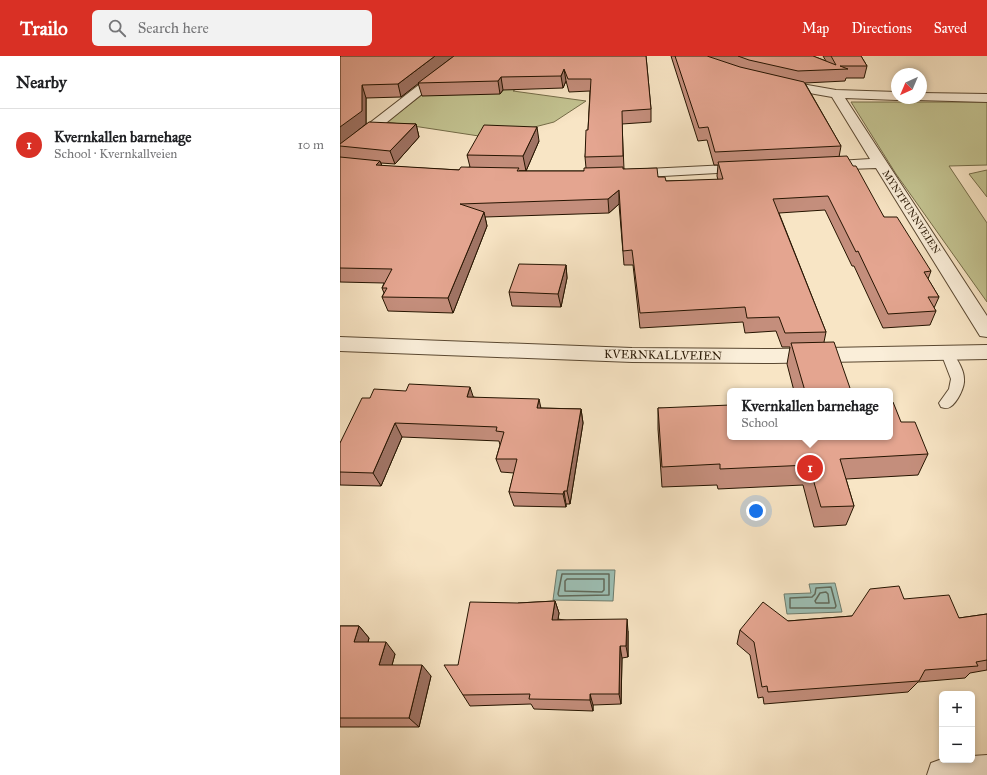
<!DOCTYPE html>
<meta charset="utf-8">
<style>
:root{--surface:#fff;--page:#f2f2f2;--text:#202124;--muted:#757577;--line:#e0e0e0;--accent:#d93025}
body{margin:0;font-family:"IM FELL Great Primer",serif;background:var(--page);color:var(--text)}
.controls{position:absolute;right:12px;bottom:12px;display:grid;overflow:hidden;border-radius:6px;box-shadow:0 2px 6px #0003}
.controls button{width:36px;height:36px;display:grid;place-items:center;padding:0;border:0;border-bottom:1px solid var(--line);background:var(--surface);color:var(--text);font:20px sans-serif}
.compass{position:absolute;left:551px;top:12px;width:36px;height:36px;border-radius:50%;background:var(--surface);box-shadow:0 2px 6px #0003;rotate:224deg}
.you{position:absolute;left:416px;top:455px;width:14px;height:14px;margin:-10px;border:3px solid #fff;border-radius:50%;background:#1a73e8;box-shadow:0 0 0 6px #1a73e833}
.badge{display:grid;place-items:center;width:26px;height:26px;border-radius:50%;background:var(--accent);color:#fff;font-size:13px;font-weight:700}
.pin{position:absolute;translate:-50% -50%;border:2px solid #fff;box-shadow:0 1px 4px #0006}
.popup{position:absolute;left:387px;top:332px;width:166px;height:52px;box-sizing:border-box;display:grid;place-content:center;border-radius:6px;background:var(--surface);filter:drop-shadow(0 1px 3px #0005);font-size:13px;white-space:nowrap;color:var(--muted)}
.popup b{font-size:15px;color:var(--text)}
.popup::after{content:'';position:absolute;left:50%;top:100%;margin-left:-8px;border:8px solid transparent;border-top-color:var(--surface)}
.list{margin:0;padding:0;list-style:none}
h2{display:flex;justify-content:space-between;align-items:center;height:52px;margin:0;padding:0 16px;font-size:17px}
h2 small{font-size:13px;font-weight:400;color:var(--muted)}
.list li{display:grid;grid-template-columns:26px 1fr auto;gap:12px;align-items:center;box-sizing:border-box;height:72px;padding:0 16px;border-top:1px solid var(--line)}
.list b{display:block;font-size:15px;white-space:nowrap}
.list p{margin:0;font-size:13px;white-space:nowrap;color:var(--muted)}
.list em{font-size:13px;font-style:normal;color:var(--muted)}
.icon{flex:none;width:22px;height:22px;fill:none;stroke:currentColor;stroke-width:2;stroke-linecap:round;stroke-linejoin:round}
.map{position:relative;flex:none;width:647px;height:719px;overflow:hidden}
header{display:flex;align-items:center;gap:24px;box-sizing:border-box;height:56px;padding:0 20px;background:var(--accent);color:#fff}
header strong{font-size:19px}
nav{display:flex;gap:22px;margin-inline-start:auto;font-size:14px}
.search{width:280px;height:36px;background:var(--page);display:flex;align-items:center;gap:10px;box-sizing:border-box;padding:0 14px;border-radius:6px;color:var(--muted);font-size:15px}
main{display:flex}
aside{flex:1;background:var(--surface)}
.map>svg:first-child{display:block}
</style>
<header>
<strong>Trailo</strong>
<div class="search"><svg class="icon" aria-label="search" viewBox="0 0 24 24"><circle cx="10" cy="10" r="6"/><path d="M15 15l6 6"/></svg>Search here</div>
<nav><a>Map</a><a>Directions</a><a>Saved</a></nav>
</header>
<main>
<aside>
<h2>Nearby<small></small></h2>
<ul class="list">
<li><span class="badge">1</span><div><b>Kvernkallen barnehage</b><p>School · Kvernkallveien</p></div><em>10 m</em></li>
</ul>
</aside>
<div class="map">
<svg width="647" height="719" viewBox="0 0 647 719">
<rect width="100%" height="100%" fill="#f8e5c5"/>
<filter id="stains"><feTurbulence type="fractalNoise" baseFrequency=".005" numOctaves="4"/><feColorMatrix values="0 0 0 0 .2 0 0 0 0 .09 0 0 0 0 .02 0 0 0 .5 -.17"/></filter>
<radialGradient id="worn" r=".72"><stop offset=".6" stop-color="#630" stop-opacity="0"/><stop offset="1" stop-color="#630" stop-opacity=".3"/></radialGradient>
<path fill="#c3c391" stroke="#746c48" d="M233,0L173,35L246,45L214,66L152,82L47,66L122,8Z
M511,46H647V109L609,110L647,167V246L556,118Z
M647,114V141L629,118Z"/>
<path fill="#9dbfb4" stroke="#6d7b6c" d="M217,514H275L273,545L213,544Z
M495,527L502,556L447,558L444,538L471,537L469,528Z"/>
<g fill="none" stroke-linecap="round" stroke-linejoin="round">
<path stroke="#616a5a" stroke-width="1.5" d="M222,518H269V539L219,540L218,538Z
M227,523H264V534L262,536L225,535V525Z
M491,531L496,550L495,552H450V542L472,541L475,538L476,532Z
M486,536L488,538L489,547H476L475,545L480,537Z"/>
<defs>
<path id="service" d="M607,293L612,294L613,297C618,305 624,314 624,323C625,331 617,347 610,351C607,353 604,352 601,351L599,347L609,333L611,323L601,297L602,294Z"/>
<path id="minor" d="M119,0H135L133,2L119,8L5,100L0,101V90L111,4Z
M439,24L496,34L557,36V42H562L557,44L505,42L647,260V281L640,280L536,112L482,114L477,113L475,110L477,107L482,106L530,103L492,41L435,31L433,28L435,25Z
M581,37L647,38V46L577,44L575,42H581Z
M408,108L413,109L415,112L413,115L287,122L282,121L280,118L282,115L287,114Z
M0,281L292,292L434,293L647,289V303L434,307L292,306L0,295Z"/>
<path id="tertiary" d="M647,699V719H587L591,707L602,703L632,704V700Z"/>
</defs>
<use href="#service" stroke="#5a4831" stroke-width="2"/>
<use href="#minor" stroke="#5a4831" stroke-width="2"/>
<use href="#tertiary" stroke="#5a4831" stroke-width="2"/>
<use href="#service" fill="#faeed9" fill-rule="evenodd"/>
<use href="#minor" fill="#faeed9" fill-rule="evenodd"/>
<use href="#tertiary" fill="#faeed9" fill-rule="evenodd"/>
</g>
<path fill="#c48e7c" stroke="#251400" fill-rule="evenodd" d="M306,0L311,53V66L282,68L284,113L318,121L326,125L378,124L377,120L378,109H374L367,84L358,85L331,0H473L486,5L483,0H521L527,10L524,22H506L505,25L465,27L501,90L499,101L544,161L591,215L588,223L599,241L594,252L596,255L590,269L543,272L514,210H512L485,154L439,157L486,276L484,286L511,335H454L447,308L450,291H442L436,275L405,277L403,266L300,272L293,209H284L279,148L269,157L145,161L147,170L113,257L48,255L42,241L44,237L42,232L44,227L0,226V1ZM226,25L229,36L250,35L248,74L245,101L246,112L244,115H179H186L199,85L127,99L130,111L119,114L42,110L41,107L55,108L79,81L76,68H26V42L61,41L78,27L82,40L160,38L163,34L223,32Z
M226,209L227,222L221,251L172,250L169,236Z
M133,341L201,352L241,353L243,367L230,448H226V451L174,450L169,436L174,417L161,416L156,403L160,389L159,385L62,381L41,430L0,429V387L30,342Z
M318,352L561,366L588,398L578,419L506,423L514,450L506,469L474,471L463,429L378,433L377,429L322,431L318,373Z
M564,543L619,562L647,558V614L630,617L625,622L578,626L568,636L424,648L423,641L418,642L410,599L397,588L400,574L448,565L512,560Z
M215,545L219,557L218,563L288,575V601L282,602L281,648L253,649V655L194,653L191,648L130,650L123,639L118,609L178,547Z
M0,570H19L29,582L28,586L55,598L52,609L91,620L79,671H0Z"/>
<path fill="#a07465" stroke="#251400" d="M95,0H116L110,3L61,41L58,28Z
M224,13L226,25L223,32L221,20Z
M161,21L163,34L160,38L158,25Z
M22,29L26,42V68L0,89V71Z
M76,68L79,81L55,108L50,95Z
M197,71L199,85L186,115L183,100Z
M40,105L45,118L36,109Z
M279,134V148L269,157L268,143Z
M144,156L147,170L113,257L108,242Z
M226,209L227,222L221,251L218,238Z
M130,331L135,346L127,341Z
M199,343L202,357L197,352Z
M241,353L243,367L230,448L227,435Z
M55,367L62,381L41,430L33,417Z
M224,435L226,448V451L223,438Z
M215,545L219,557L216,576L212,564Z
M287,563L288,575V601L286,590Z
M19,570L29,582L25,598L14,586Z
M46,586L55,598L49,620L39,609Z
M280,590L282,602L281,648L279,638Z
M82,609L91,620L79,671L69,662Z
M250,638L253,649V655L250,644Z"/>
<path fill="#e4a590" stroke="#251400" d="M1,0H95L58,28L22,29V55L0,71V1Z
M114,0H306L311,53L282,55L283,100L245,101L246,74H248L251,23H228L224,13L221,20L161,21L158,25L78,27Z
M335,0H367L400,11L464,26L501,90L375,96L368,71L359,72Z
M398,0H473L496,9L491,0H521L527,10H500L508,13L458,15L409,4Z
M29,66L76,68L50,95L0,90V88Z
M144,69L197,71L183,100L127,99Z
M507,100L513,110H516L544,161H557L591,215L584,216L599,241H588L596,255L548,258L518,195L516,196L488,140L433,143L486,276L445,277L439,261L407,262L405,251L300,257L292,194L283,195L279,134L268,143L120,148L144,156L108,242L42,241L47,232H42L52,213L0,212V101L40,105L36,109L119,114L121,111L179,112L177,115H244V112L283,111V113L317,112L318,121H325L326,125L383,123L378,106Z
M179,208L226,209L218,238L169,236Z
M494,286L511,335H465L451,287Z
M69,328L130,331L127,341L199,343L197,352L241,353L227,435H224L223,438L169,436L177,403H156L164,376L156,375L157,371L55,367L33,417L0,416V387L22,342H30L34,333L66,335Z
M550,346H553L561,366H575L588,398L500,403L514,450L481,451L469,409L380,413V408L322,411L318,352L390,349V381H550Z
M559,530L564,543L609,539L619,562L647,558V604L636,606L638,610L585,614L579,625L428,636L427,630L422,631L414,586L400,574L423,546L448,565L512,560L530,533Z
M215,545L212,564L287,563L286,590H280L279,638H250V644L189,643L190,638L123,639L104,609H118L130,546L178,547Z
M0,570H19L14,586H46L39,609H82L69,662H0Z"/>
<g text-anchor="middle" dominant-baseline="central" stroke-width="3" stroke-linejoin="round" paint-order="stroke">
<g font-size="10" fill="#251400" stroke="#faeed9">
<text transform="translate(571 156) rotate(57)">MYNTFUNNVEIEN</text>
</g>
<g font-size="12" fill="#251400" stroke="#faeed9">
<text transform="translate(323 299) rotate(1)">KVERNKALLVEIEN</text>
</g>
</g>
<rect width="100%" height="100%" filter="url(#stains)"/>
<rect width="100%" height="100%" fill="url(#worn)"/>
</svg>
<div class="controls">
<button>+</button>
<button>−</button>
</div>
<svg class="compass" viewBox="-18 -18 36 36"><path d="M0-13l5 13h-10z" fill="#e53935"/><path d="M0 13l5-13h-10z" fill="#757577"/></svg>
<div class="you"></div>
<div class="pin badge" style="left:470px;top:412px">1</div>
<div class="popup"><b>Kvernkallen barnehage</b>School</div>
</div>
</main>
